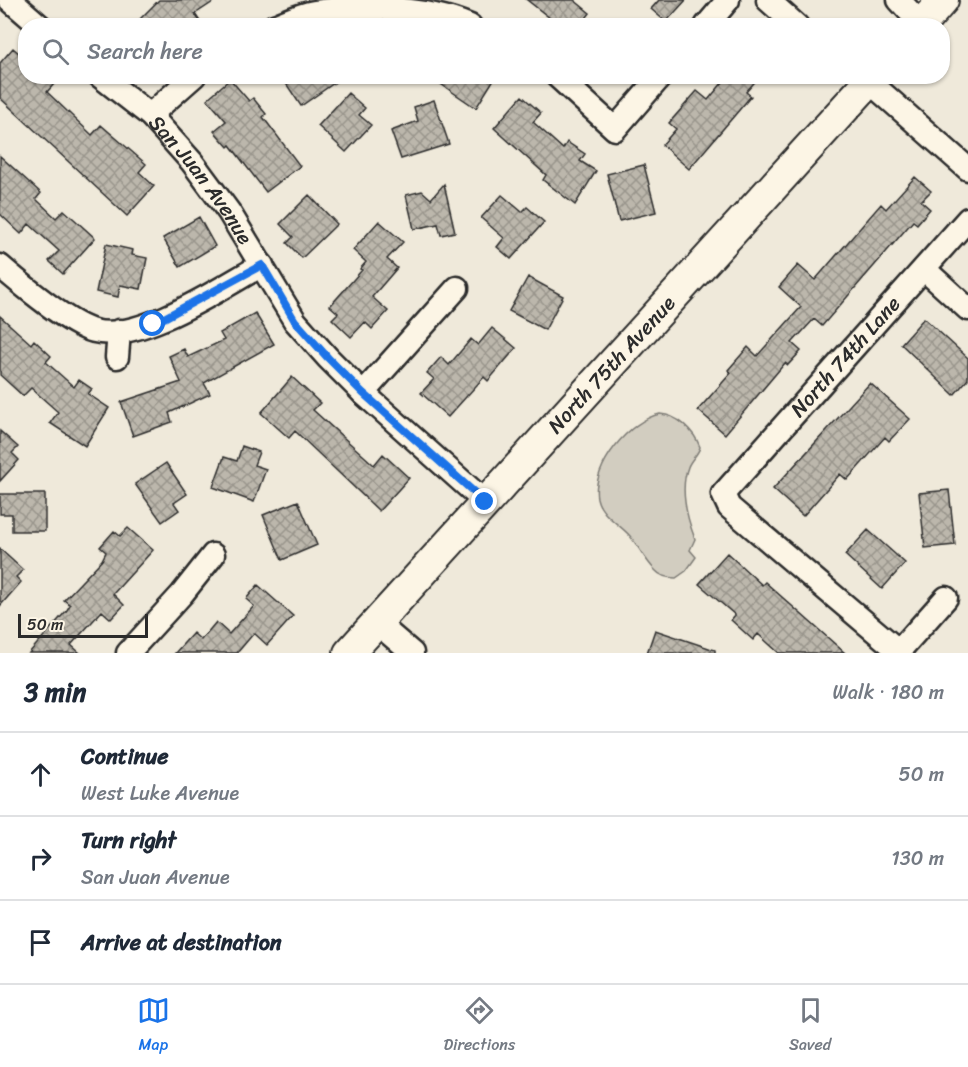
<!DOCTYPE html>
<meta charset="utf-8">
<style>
:root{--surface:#fff;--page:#f2f2f3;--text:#1f2937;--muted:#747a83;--line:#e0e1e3;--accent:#1a73e8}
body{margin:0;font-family:Sriracha,sans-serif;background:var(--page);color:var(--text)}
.scale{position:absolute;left:18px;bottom:15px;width:130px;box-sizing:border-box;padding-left:6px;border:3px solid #2b2b2b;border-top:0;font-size:16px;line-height:21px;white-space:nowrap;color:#2b2b2b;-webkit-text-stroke:4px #fcf5e5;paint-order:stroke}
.stop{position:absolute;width:18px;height:18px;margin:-14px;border:4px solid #1a73e8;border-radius:50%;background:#fff}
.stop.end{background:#1a73e8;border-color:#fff;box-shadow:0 2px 6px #0008}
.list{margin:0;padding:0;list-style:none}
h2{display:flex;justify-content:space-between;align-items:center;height:78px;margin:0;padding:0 24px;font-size:26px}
h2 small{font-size:20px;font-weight:400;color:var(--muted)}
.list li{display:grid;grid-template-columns:39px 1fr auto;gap:18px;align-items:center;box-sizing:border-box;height:84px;padding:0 24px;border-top:2px solid var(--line)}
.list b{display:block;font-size:22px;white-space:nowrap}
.list p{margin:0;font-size:20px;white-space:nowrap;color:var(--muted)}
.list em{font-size:20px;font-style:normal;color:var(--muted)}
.icon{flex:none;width:33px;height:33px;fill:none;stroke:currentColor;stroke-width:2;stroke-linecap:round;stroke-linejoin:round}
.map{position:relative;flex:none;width:968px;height:653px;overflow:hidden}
.search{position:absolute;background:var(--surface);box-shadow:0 2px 4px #0004;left:18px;right:18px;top:18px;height:66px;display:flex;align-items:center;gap:15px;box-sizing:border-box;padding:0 21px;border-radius:24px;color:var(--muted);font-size:22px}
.sheet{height:330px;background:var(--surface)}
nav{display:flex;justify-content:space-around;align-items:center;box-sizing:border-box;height:84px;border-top:2px solid var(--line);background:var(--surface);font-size:16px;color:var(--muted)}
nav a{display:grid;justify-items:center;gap:3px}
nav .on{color:var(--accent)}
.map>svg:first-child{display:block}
</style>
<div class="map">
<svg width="968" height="653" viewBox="0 0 968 653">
<defs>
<pattern id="building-cross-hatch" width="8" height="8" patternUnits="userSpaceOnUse" patternTransform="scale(1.5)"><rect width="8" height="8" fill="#bcb7ac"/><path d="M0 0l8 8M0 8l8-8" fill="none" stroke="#99958c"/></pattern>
</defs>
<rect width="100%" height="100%" fill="#efe9da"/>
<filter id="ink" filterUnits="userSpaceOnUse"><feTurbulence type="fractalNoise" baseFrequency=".0167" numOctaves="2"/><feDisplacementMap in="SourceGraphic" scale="12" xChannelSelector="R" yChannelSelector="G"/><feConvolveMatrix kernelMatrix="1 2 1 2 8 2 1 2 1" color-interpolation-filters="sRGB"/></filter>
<g filter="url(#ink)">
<path fill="#d2cdc0" stroke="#7e7c76" stroke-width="1.5" d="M660,414C678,415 694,431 700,447C698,455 691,459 688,467C679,490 687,518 695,539L690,550L696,557L686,571L676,578C668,578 660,576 655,570C645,560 639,547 630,536C619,523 601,516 597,498C591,466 630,420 660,414Z"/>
<path fill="url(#building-cross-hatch)" stroke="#2b2b2b" stroke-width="1.5" d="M159,0H216L195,14L203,26H133Z
M527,0H574L590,13L580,26H546L551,19Z
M659,0H686L666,22L651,9Z
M13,48L26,59V76H45L54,84L47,92L92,135L101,125L146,164L139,172L154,186L127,216L0,98V63Z
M281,76H344L301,106Z
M429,76H496L476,108Z
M728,76H760L746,92L751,96L689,169L662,145L676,129L669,123L697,91L708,100Z
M230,79L249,101L253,98L266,114L263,117L300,166L266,192L230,145L228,147L214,131L226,121L207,99Z
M348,93L365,108L359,115L371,125L346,152L318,126Z
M522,96L541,113L533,122L563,149L567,142L585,154L580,161L596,171L575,205L543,180L546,175L494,128Z
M434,100L449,144L401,159L391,131L418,121L414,107Z
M0,156L41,193L36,199L56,218L64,210L95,238L63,274L49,261L59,251L29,224L21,234L0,214Z
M644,165L656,212L619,221L607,174Z
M915,177L931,191L921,201L930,209L917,224L913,221L822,326L814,319L792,343L801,351L788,365L785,363L725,434L698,410L731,373L728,370L748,347L757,356L801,307L779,287L798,265L815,280L881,204L886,209Z
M444,184L455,232L441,235L438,224L414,229L406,195L422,191L431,199Z
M309,195L337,224L302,258L287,243L293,237L280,224Z
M502,195L522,212L527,207L544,222L511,259L497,247L504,238L481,218Z
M199,217L215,246L180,267L163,238Z
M379,221L403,242L387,259L397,268L372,297L388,311L372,329L365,322L351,337L332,319L338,313L330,306L362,270L360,269L366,262L353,250Z
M106,244L133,250L132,255L147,258L141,289L120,285L118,297L96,292Z
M528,277L563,296L545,330L509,311Z
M255,313L274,344L204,383L210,394L169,413L172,422L133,436L121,402L181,382L169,356L184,349L188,357L224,340L220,333Z
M0,316L31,344L34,340L51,356L46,362L74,387L79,380L92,389L88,394L109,408L85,446L50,423L58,412L31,388L23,396L0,375Z
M924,318L968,358V379L954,395L901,344Z
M492,328L516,348L488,381L484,377L448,417L421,393L434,379L427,373L441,357L449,365L471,339L478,345Z
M292,377L320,403L313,410L374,465L383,454L409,478L379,511L295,431L289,438L261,413Z
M870,383L910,419L889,441L885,437L847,480L840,474L803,516L773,489Z
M0,431L18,447L12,453L19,460L0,481Z
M242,446L259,452L254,465L266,469L254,502L213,487L224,457L237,461Z
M166,463L187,494L174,503L179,510L162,522L135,484Z
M949,490L955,545L925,548L919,493Z
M0,494H45V531H12V514H0Z
M298,501L317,545L282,560L263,515Z
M128,528L153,550L113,594L124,605L111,619L102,611L71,645L80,653H29L67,610L70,605L64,600L102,560L106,552L100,547L114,531L120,536Z
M868,530L905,563L882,589L845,555Z
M0,549L23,570L16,577L21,582L0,606Z
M727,553L762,585L765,582L845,653H779L758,634L753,640L731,620L735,615L699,584Z
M258,585L293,616L267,645L254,633L237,653H175L193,633L201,640L216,622L229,634L254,606L246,599Z
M655,630L715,650V653H647Z"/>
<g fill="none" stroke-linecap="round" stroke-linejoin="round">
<defs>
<g id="minor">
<path d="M10,0L40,26"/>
<path d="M768,0L797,26"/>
<path d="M899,0L921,24"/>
<path d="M274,26C287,21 301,14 314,12C361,5 426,7 470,26"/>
<path d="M706,26L728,0"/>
<path id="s1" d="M100,76L150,115L192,162L229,212L295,321L328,358L363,393L485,502"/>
<path d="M557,76L615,129L661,76"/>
<path d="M863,76L968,169"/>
<path d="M150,115L194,76"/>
<path d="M0,266C21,284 68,324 94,331C140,343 222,287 262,265"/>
<path d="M924,269L968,309"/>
<path d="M117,357L119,331"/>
<path d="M363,393L457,288"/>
<path d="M377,623L412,653"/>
<path d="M899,651L946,598"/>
<path d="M128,653L182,594L213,555"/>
<path id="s2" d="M901,653L729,507L723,494L968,219"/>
</g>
<g id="major">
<path d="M920,26L943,0"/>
<path id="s3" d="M349,653L874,76"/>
</g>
</defs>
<use href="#minor" stroke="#2b2b2b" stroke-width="27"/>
<use href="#major" stroke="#2b2b2b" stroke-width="34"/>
<use href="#minor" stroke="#fcf5e5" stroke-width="22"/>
<use href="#major" stroke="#fcf5e5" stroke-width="30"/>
</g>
</g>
<g fill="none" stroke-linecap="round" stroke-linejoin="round" filter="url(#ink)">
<path stroke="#1a73e8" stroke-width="8" d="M153,324L262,265L295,321L328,358L363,393L485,502"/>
</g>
<g text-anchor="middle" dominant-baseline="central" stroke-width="6" stroke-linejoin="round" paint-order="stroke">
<g font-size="21" fill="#2b2b2b" stroke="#fcf5e5">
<text stroke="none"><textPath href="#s1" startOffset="146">San Juan Avenue</textPath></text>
<text stroke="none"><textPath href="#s2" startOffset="424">North 74th Lane</textPath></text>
<text stroke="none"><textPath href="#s3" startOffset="390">North 75th Avenue</textPath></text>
</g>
</g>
</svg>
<div class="scale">50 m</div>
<div class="stop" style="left:153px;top:324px"></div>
<div class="stop end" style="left:485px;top:502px"></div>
<div class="search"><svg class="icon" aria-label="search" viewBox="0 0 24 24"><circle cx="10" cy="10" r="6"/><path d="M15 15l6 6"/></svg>Search here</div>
</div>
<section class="sheet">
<h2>3 min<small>Walk · 180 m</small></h2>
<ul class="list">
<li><svg class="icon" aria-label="ahead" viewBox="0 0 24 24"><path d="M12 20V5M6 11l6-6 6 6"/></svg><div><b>Continue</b><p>West Luke Avenue</p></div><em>50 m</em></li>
<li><svg class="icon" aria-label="right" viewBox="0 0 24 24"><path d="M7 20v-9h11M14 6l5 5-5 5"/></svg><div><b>Turn right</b><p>San Juan Avenue</p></div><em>130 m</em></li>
<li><svg class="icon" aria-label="arrive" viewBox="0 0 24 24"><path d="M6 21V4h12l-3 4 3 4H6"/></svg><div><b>Arrive at destination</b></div></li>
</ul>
</section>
<nav>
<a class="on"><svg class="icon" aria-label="map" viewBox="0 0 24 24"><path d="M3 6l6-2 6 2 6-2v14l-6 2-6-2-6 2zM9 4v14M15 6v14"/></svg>Map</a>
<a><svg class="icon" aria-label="directions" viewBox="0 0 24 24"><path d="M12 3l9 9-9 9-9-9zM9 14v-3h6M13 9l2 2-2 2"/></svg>Directions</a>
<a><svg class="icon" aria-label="saved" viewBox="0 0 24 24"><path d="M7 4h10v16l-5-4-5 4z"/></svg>Saved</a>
</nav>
